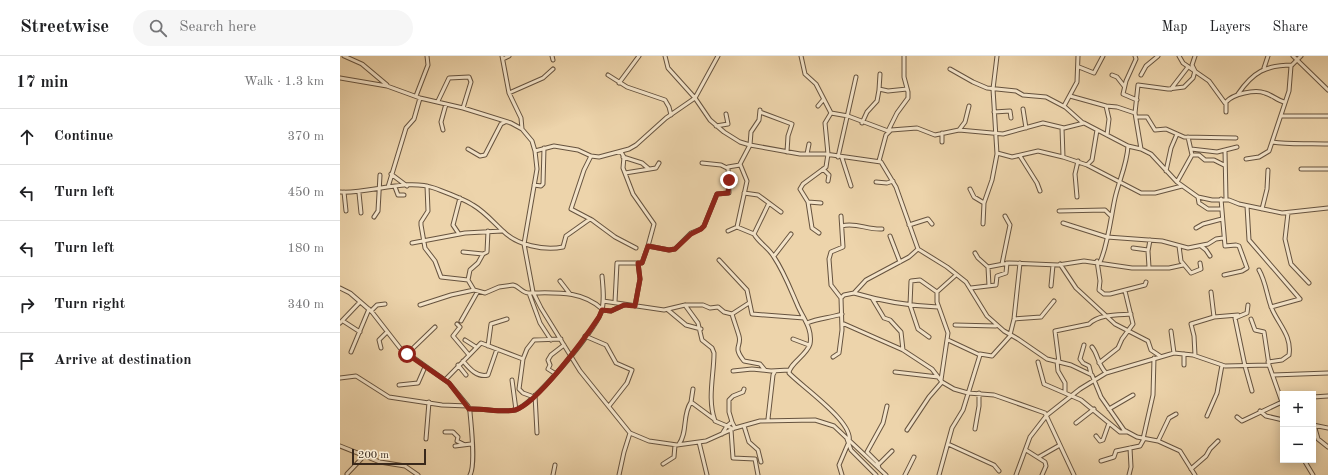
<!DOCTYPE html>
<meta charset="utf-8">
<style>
:root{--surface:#fff;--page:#f6f6f6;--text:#202124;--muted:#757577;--line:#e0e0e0}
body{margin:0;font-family:"Old Standard TT",serif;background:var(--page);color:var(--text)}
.controls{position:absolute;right:12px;bottom:12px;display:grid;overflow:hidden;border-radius:0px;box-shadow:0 2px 10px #0003}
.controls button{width:36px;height:36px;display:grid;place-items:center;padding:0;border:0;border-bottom:1px solid var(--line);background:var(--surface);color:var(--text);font:20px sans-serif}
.scale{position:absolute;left:12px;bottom:10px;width:74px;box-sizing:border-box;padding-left:4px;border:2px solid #39281b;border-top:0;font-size:11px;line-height:14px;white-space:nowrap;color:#39281b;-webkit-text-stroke:3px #f3e3c8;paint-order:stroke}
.stop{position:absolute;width:12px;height:12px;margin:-9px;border:3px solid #8f2418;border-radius:50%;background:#fff}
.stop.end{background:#8f2418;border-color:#fff;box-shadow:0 1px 4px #0008}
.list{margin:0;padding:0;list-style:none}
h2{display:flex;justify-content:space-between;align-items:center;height:52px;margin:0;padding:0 16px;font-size:17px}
h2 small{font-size:13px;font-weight:400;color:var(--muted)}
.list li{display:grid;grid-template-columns:26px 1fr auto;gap:12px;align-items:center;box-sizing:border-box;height:56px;padding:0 16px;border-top:1px solid var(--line)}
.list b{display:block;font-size:15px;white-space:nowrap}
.list em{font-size:13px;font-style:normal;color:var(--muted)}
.icon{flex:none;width:22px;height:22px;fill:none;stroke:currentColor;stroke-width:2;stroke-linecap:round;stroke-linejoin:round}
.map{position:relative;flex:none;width:988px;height:419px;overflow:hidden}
header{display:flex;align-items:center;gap:24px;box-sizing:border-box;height:56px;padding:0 20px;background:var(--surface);border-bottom:1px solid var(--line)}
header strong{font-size:19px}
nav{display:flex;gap:22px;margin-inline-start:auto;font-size:14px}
.search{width:280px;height:36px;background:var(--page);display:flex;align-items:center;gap:10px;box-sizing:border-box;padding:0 14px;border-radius:22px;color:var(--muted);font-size:15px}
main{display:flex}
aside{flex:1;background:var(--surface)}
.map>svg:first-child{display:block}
</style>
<header>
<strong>Streetwise</strong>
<div class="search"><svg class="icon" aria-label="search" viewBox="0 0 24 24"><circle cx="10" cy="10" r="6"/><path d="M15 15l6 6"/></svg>Search here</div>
<nav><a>Map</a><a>Layers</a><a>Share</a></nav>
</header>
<main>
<aside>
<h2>17 min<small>Walk · 1.3 km</small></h2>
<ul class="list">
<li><svg class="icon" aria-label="ahead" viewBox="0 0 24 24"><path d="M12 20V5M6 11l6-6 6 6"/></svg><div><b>Continue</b></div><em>370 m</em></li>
<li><svg class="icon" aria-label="left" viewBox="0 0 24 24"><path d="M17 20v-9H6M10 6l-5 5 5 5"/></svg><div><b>Turn left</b></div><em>450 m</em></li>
<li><svg class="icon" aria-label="left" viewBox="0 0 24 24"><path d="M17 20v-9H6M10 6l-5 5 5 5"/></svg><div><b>Turn left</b></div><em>180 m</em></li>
<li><svg class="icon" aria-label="right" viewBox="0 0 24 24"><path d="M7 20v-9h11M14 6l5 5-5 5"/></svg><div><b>Turn right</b></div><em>340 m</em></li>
<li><svg class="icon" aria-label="arrive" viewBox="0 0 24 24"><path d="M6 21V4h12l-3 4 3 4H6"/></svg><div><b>Arrive at destination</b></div></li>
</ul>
</aside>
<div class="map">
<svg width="988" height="419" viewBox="0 0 988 419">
<rect width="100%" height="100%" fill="#edd4ab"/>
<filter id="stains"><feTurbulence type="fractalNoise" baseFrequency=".005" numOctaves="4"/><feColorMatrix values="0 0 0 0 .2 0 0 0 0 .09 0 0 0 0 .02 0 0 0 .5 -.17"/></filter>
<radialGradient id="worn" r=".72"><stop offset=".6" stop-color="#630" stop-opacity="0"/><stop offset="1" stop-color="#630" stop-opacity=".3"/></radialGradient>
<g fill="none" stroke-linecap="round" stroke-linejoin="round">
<defs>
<path id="minor" d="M4,0L22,8L47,29
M162,0L169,37L181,62L182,73
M212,0L213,4
M325,0L328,12L355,42L370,64L384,76L400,86L410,89L460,98H485L541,106L556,131L578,193L607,211L626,226L647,260L664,275L678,283L707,303L731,309L752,319L761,341L784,374L797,381L818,385L840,395L855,419
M461,0L465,18L476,28L491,57L485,67L488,98L486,111L463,128L460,133L468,146L472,172L479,177
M738,0L737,26L724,50L743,67
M795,0L796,3L786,25L783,38L797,44
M839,0L843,7L869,25L885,47
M953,0L988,34
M163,3L169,0
M739,11L754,17L763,0
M924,12L928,0
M610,13L633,26L647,32L676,35L683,39L706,41L725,51
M268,19L287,31L325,44L329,51L331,59
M772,19L777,21L784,30
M801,19L806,10L818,0
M0,22L47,30L80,42L123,52L171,67L182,73L192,85L195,95L197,113L184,188L193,236L201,252L240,315L290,377L309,385L337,389L366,385L395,372L420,365L475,364L494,370L546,419
M279,27L299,0
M539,33L548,35L567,33
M831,33L848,11
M169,37L203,22L213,13
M898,38C913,16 926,9 952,9
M76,40L88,9L87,0
M730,40L766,50L769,63L767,79
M98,45L109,22L129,21L131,26L123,52
M478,50L483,44
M766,50L777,51L795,57
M683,53L686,72
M420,56L452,68L448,80L447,96
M654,56L670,55L671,62
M886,56V46C893,38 915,33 925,37C932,39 937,44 944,46
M491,57L508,60L548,75L557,57L568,42V36L564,21V0
M941,60H988
M796,61H807L815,74L826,73L844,81L896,82
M522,67L527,56L537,45L539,34L540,18
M376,70L388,68L386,58
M722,72L723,101
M103,74L101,66L106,48
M619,74L625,66L629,50
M602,77V86
M932,86C951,89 969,87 988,88
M128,93L140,100L145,99L161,68L165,66
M801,93L795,57L798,29L828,33L844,31L853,22L855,15L852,9L855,0
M851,93L877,96L897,91
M195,95L214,90L238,94L251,100L259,101L289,93L296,89L326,62L355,42L378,0
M885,95L886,143
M281,96L284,101L283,112L293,138L314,168L308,190
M657,97L672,101L698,95L723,101L747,109L801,137H815L842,130
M467,98L469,88
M852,99H859L865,104H874L884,109
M251,100L244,114L231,153L252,164L275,181L296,192
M680,100L697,127L700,135
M283,101L302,107L309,113
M498,101L516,21
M502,102L511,130
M906,103L919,101L929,95L949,35L951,10L961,0
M539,105L546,79L551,74L577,72L595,79L619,74L663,78L703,67L724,72L744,67L788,90L801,93L811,98L837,126L858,141L872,144H889L899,148L942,157L988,152
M362,107L381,109L387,112
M747,109L752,104L757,74
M483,113L489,119L488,125
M961,113H988
M826,115L831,92L837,78
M285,117L316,112L319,107
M51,118L67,130
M536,126L547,127L553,125
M837,126L852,99L848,81
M194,129L201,130L203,128L204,92
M87,130L88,155L81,166V169L85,192L95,205L101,221L128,224L134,234L145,237L159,231L173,229C179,230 182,237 189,237C216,237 241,234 262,253
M48,131L66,72L74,63L80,42
M55,131L58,139H64
M630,133L634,141L644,147
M0,136C29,138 66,122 94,132C107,137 122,142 133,149C145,156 153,166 163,175C177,189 204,195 223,191L226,180L250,163
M4,136L6,155
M19,137L21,157
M404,137L418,139L441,156
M737,141L735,118L738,105
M858,141L859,147L868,153H881
M881,143L885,190L896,189L899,190L907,212L902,215L884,219
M468,146L481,147
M429,147L414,178C419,187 429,192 434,201C444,216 450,232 457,248C462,261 473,272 470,288C467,299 449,308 449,317C461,330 514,366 509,385
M907,150L909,184L960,243L931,251
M922,153L927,133L928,114
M719,155L765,154L771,160
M948,157L945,183L951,208L969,227
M34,161L38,155L40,119
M723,167L767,181L822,185L848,192L868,188L876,183L883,182
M643,168L644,147L652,124L657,98L653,33L657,0
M569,169L588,163L592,168
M502,170C515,166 528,174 542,173
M856,172L863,168L882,163
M388,175L397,171
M119,178L113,169L120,142
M414,178L397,171L407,125L400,108L410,89L411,76L419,64L420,54
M550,180L560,206
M72,187L125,177L162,175
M839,190L841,205L851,217L861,213L860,207
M861,190L866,194L870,200
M793,192L808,194
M123,196L143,198L147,196L148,175
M635,197L638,202L648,211L649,230
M434,200L451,178
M379,204L407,234L412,258L464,262
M757,205L760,225L759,234L764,238H770L805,229L806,226
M760,206C768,189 771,160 775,142C779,124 787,109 788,90
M662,208L670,169L665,160
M720,208L736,232L775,268L808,285L811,294L820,300
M648,211L669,207L718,209L744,205L792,212H829L843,209
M809,211L808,195L810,184
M919,214C926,226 927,241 932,253C939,269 952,280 949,299L942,304L928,306
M128,224L130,214L138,207L143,198
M220,225L230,238
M711,230L713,209
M0,232L10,237L32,256L60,292L109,327L128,350L130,356C131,369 136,409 130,419
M631,232L656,229L657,220L666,217L667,207
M189,237L200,267L211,284
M514,237C541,245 569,250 598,251
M501,242L491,229L489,203L491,196L503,191L501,160
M532,242L544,262L550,264L561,276L563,294
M263,245L324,254L345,249H363L370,252L378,251L384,256L392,258L409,247
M275,246L277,207H302L308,190L329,194L335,193L351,177L361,173L364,170L377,138L389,137L388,111L400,109
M80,249L111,239L134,234
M345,249L358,267L362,284L372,292L374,297C374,319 367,343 375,365L387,370L392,366L395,372
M908,249L907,257L895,262L905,310L912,335
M295,250L300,223L298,207
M262,254L271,255L284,249
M328,254L346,269L361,273
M31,255L37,249L45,248
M392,258C394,265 397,273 399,280C402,291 392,290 404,305L420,308L425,314
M874,261L898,259
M674,263L701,261L714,245
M911,263L915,274L924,276L929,309L943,349
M3,265L20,276
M121,265L138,235
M0,267L20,246
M467,267C479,262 490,262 502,258
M502,267L563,294L592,313L602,326L614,333L628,337L654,339L705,357L734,419
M117,268L120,271L113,280L129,299
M615,269L656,270
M831,275L834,297
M670,279L674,263L680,207
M245,280L266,289L276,307L292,314L287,327L269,350
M589,281L578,273L570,249L571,225L580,224L597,236
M453,283L469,289
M125,284L136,291
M744,289L740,303L743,307L749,310L751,318
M148,290L151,268L167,263
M752,291C758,298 757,307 766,317
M41,292L39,284L47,276
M11,296L29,253
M67,298L95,271
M640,298L652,300L671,279
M844,298V309
M855,299L854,280L851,268L874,261L871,236
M493,301L499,297L502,274L501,242L504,239L514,237L526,224L569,201L578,193
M123,305C129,312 137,322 148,319L157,293
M717,305L718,315L725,327V337
M698,306L704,328L741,344L780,376H786
M719,306L715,275L749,268C759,258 778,259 791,258
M759,307L778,292L782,283L793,268L785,235
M118,309L126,319
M393,315L412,313L431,315L449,314
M555,316L598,321
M216,318L208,313L210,309L208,304L211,299L224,289
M933,319L988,317
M0,322L16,320L49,341L102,349L128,350
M105,324L141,287L183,303
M172,324L176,354
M601,324L608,277L597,246V236L616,219
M59,329L78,327L85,311
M353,333L351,346L374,363
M195,339L197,377
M194,341L183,337L179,333L183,303L187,293L194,284L221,283
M973,341L988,340
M129,353C142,352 164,357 175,354C193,349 254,276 261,257C265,246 263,232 262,220
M769,353L793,339
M920,355L926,360L943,364
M867,360L877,337L882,309
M897,361L902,365L942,346
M428,363L433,319L435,315
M392,366L389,356V344L393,340L403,336L404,333
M736,367L754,353
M973,369L988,372
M974,369L978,383L988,391
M404,370L409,386L418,394L421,406
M635,373L639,350V337
M391,374L393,402L415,403L418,419
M567,374L589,341L602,326
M105,376H113L118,381L117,385L123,388
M382,378L387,370L393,373
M756,380L760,385L763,384L769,367
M86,383L89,346
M507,383L511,394L536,419
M803,383L813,339L814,302
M818,385L829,362L836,358
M359,386L367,419
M339,388C348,376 342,359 351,346
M608,388L654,409L659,415
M0,390L40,406L65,410L78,419
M115,390L131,388
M686,394L705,406L706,410L702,419
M699,401L720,389
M964,404L973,419
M761,405L774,401L776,395L800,390L804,383
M323,408L334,401L335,389
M538,409L552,395
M539,412L537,406L527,396L543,367L547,350
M851,413L866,400L870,393L878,385
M7,418L25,399
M213,419L215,409
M279,419L284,396L290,377
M502,419L499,409L508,388
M565,419L574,401
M599,419L612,372L623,354L640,299L608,284
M676,419L690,381L707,359L740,333L766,317L834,297L853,299L885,310L929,309
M789,419L791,411L790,392"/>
</defs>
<use href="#minor" stroke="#66533f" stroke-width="5"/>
<use href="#minor" stroke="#f3e3c8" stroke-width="3"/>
</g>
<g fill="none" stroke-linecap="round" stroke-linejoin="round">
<path stroke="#8f2418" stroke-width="5" d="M67,298L109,327L129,353C142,352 164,357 175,354C197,348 245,282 259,261L262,254L271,255L284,249L295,250L300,223L298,207H302L308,190L329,194L335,193L351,178L361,173L364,170L377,138L388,137L389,124"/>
</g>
<rect width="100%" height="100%" filter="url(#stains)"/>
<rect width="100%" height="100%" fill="url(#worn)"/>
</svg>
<div class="controls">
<button>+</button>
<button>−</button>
</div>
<div class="scale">200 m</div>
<div class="stop" style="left:67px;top:298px"></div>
<div class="stop end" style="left:389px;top:124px"></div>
</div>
</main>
